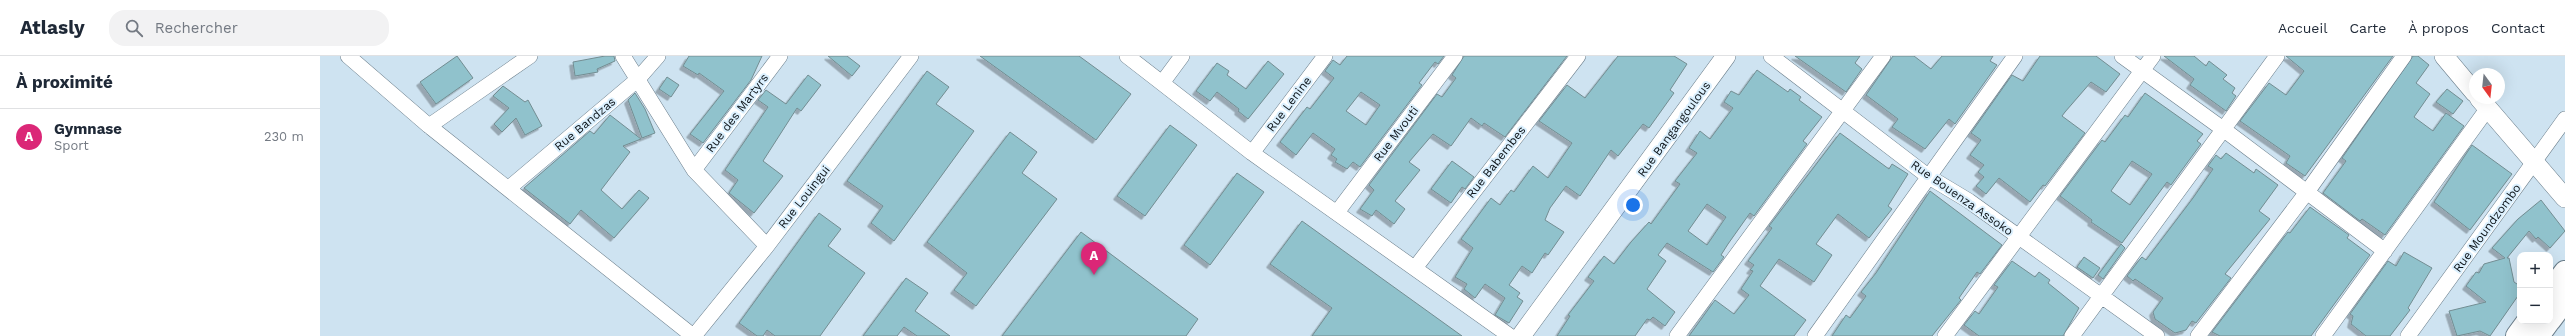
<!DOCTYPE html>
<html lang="fr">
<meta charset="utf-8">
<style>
:root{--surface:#fff;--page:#f2f2f3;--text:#1f2937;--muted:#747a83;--line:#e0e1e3;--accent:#db2777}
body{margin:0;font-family:"Work Sans",sans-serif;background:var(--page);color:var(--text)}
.controls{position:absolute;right:12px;bottom:12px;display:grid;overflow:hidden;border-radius:8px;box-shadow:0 4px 16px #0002}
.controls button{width:36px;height:36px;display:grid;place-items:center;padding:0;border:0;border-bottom:1px solid var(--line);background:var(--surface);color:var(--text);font:20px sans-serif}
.compass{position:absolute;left:2149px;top:12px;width:36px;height:36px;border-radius:50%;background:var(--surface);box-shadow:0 4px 16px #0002;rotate:165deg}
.you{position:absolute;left:1313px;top:149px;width:14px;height:14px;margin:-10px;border:3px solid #fff;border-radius:50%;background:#1a73e8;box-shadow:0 0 0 6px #1a73e833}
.badge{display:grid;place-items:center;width:26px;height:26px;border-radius:50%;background:var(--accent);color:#fff;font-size:13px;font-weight:700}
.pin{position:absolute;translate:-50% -33px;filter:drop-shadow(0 1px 2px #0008)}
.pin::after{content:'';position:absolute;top:21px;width:14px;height:12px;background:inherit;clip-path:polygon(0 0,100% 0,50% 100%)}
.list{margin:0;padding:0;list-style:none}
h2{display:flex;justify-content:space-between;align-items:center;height:52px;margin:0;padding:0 16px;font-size:17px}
h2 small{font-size:13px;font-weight:400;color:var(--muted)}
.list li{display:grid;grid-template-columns:26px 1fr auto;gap:12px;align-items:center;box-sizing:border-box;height:56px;padding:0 16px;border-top:1px solid var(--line)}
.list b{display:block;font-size:15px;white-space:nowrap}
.list p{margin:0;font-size:13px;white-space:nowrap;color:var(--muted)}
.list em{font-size:13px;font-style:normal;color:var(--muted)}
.icon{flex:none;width:22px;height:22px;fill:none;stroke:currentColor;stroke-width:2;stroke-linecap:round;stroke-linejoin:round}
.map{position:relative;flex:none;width:2245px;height:280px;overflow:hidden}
header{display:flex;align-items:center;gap:24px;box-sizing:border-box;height:56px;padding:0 20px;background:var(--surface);border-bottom:1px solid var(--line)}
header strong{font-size:19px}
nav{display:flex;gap:22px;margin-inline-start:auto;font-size:14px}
.search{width:280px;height:36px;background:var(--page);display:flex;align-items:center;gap:10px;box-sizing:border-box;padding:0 14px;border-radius:16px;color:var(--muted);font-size:15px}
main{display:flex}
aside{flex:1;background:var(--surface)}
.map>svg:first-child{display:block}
</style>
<header>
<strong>Atlasly</strong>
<div class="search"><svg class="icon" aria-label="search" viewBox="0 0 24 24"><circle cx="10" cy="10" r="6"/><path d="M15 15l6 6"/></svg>Rechercher</div>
<nav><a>Accueil</a><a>Carte</a><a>À propos</a><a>Contact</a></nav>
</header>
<main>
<aside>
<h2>À proximité<small></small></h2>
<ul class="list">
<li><span class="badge">A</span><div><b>Gymnase</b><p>Sport</p></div><em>230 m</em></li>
</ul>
</aside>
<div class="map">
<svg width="2245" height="280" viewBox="0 0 2245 280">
<defs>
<filter id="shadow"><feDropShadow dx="-3.5" dy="3.5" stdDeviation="0" flood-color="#0004"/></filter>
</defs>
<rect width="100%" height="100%" fill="#cee3f1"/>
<path fill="#90c2cc" stroke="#738d92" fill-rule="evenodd" filter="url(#shadow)" d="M137,0L153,22L116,48L100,26Z
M285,0H294L295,5L277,13L278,16L255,20L253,6Z
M369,0H442L431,24L383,87L370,78L404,35L379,17L378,19L363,10Z
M508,0H527L540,10L532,20Z
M660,0H759L811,38L776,84Z
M1027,0H1124L1118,8L1115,6L1099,27L1102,29L1040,111L1033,106L1027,113L1015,106L1017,103L1011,99L1015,93L993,77L976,99L960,86L987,51L990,53L1014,22L1005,15L1013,4L1020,9ZM1041,36L1060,49L1046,69L1026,55Z
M1144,0H1247L1185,81L1164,67L1162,70L1151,62L1131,90L1113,78L1089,106L1100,114L1075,145L1085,153L1074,168L1056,154L1052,160L1040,153L1054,134L1049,129L1117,38L1122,41L1136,22L1132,19Z
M1298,0H1354L1367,8L1350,34L1354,37L1329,72L1323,68L1298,100L1291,94L1260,140L1246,130L1230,152L1225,164L1244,176L1228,199L1225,197L1212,217L1202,210L1189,229L1200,237L1197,241L1203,245L1189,267L1175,259L1185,242L1165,228L1155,242L1144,233L1147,228L1135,221L1153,192L1141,183L1171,142L1180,149L1191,134L1194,136L1213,110L1228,122L1252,87L1219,65L1247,29L1265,42Z
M1475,0H1540L1535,7L1542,13L1526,36Z
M1573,0H1594L1611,13L1622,0H1673L1670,5L1677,9L1635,68L1629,63L1605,93L1572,71L1578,63L1546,39Z
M1720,0H1776L1800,18L1786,36L1771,26L1745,56L1742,60L1765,77L1725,130L1723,129L1710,146L1679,122L1666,138L1656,130L1664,121L1658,116L1664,109L1650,99L1661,84L1651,77L1692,19L1703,25Z
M1844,0H1874L1886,10L1889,5L1907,19L1903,23L1915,32L1912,37L1916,40L1906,55L1870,29L1874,23Z
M1966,0H2073L1985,120L1966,107L1970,100L1920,65L1949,27L1966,39L1984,15Z
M2093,0H2098L2109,9L2096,27L2110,38L2094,61L2113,75L2126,57L2144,70L2065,179L2042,163L2040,165L2003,137L2026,105L2022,102Z
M948,5L964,18L928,63L918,55L919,53L897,36L890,45L876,35L897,7L909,15L907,19L926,33Z
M1437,14L1468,36L1470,33L1481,41L1479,44L1502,61L1483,85L1487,88L1434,160L1430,157L1408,188L1401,199L1404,201L1393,216L1347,187L1338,199L1346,205L1327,233L1355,256L1345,270L1333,261L1330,264L1327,263L1315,280H1237L1250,260L1248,259L1274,225L1268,221L1284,200L1294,208L1311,186L1329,166L1331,168L1360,128L1355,125L1377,97L1369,92L1380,75L1390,83L1413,52L1404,46L1411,35L1419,39ZM1387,148L1406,161L1387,189L1368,175Z
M607,15L629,31L616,48L654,75L574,185L551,167L563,150L527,125Z
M488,19L501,29L481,55L477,52L443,105L463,120L434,157L409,137L418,124L405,114L448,51L438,44L446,34L466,48Z
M347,21L359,29L351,41L339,33Z
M183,30L205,46L208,44L222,70L205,79L196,62L182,76L174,68L189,52L173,40Z
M2127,33L2143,45L2133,58L2116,46Z
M315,37L325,53L335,77L322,82L308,44Z
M1825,37L1883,78L1877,85L1881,88L1851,129L1847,126L1802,187L1771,166L1772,164L1740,140L1782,84L1785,86L1805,59L1808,61ZM1812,105L1832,118L1810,149L1791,135Z
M290,59L321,83L303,90L310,96L281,134L302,153L319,134L329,142L294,182L261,154L250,168L204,132L270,75L274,78Z
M850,69L877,89L825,160L797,140Z
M690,76L717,96L702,117L737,143L656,250L634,234L647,217L607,186Z
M1520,77L1569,113L1572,108L1588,118L1568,150L1572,153L1549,182L1518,158L1496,188L1512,199L1494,226L1459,203L1440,230L1486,264L1474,280H1369L1395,244L1414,258L1429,239L1421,233L1433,215L1430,214L1434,209L1428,205L1452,172L1449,170Z
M2152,89L2192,118L2150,174L2114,146Z
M1906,97L1934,117L1936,113L1958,129L1939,155L1950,163L1905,218L1911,222L1876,267L1872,265L1866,274L1855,277L1835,263L1833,256L1843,242L1815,223L1813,225L1807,220L1820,203L1822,201L1826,204L1873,142L1893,113L1888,110L1896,99L1901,103Z
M1132,105L1154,121L1145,133L1142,131L1131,147L1111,133Z
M917,117L944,136L890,209L864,189Z
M1610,135L1682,189L1660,218L1657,216L1639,242L1641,244L1612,280H1512L1526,259L1530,262L1546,240L1541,236L1556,217Z
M2221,144L2245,175L2230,192L2218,181L2216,183L2209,175L2187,202H2189L2194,226L2200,230V237L2170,280L2160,275L2137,280L2129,255L2166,246L2146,230L2156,216L2159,217L2164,208L2185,202L2172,192L2198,163Z
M1990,151L2029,179L2027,182L2050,199L1991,280H1900L1892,276L1968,176L1970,177Z
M499,157L521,173L508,190L545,217L500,280H455L447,274L443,280H437L419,267Z
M982,165L1142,280H992L1012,252L950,208Z
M761,176L878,263L866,280H682Z
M1801,188L1805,192L1783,223L1778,219Z
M2084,196L2112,212L2088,252L2090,254L2070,280H2046L2031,268L2033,260L2030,258L2068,205L2076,210Z
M1764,201L1780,212L1773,222L1757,211Z
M1692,205L1715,221L1719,216L1730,224L1728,227L1759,252L1743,280H1659L1644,269L1655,255L1659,258L1678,231L1674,229Z
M586,222L608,237L595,255L630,280H597L584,271L577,280H543Z"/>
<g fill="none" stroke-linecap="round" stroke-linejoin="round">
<defs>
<path id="minor" d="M28,0L109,70L373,280
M303,0L374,114L447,190
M807,0L932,97L1190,280
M1451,0L1609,121L1649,145L1837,280
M1802,0L1903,73L2065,195
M842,27L862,0
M109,70L210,0
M932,97L1005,0
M374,114L460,0
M189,132L317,24L338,0
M1018,155L1135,0
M1095,212L1258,0
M374,280L447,190L591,0
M1357,280L1563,0
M1495,280L1695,0
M1625,280L1833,0
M1752,280L1957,0
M1878,280L1987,136L2084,0
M2003,280L2168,52
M2088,280L2245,63"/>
<path id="tertiary" d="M2124,0L2155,37
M2159,42L2245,142
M1201,280L1406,0"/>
<path id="primary" d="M2230,236L2245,216
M2230,264L2245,244
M2197,280L2208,265
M2218,280L2229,265"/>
</defs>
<use href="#minor" stroke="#6a7d8a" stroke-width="16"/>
<use href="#tertiary" stroke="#6a7d8a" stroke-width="20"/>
<use href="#primary" stroke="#6a7d8a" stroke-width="24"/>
<use href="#minor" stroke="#fff" stroke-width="15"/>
<use href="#tertiary" stroke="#fff" stroke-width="19"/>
<use href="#primary" stroke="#fff" stroke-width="22"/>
</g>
<g text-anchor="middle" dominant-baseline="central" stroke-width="4" stroke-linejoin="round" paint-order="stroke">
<g font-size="12" fill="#0e151a" stroke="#dbf0fe">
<text transform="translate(969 48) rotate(-53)">Rue Lenine</text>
<text transform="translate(417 57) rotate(-53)">Rue des Martyrs</text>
<text transform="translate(265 68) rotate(-40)">Rue Bandzas</text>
<text transform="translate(1354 73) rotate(-54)">Rue Bangangoulous</text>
<text transform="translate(1076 78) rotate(-53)">Rue Mvouti</text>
<text transform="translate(1176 106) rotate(-52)">Rue Babembes</text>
<text transform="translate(484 141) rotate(-52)">Rue Louingui</text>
<text transform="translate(1642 142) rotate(35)">Rue Bouenza Assoko</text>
<text transform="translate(2167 172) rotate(-54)">Rue Moundzombo</text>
</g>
</g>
</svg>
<div class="controls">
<button>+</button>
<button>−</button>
</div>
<svg class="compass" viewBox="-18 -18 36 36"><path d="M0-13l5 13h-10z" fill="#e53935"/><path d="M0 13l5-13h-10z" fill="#747a83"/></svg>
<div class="you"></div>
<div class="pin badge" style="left:774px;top:219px">A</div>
</div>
</main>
